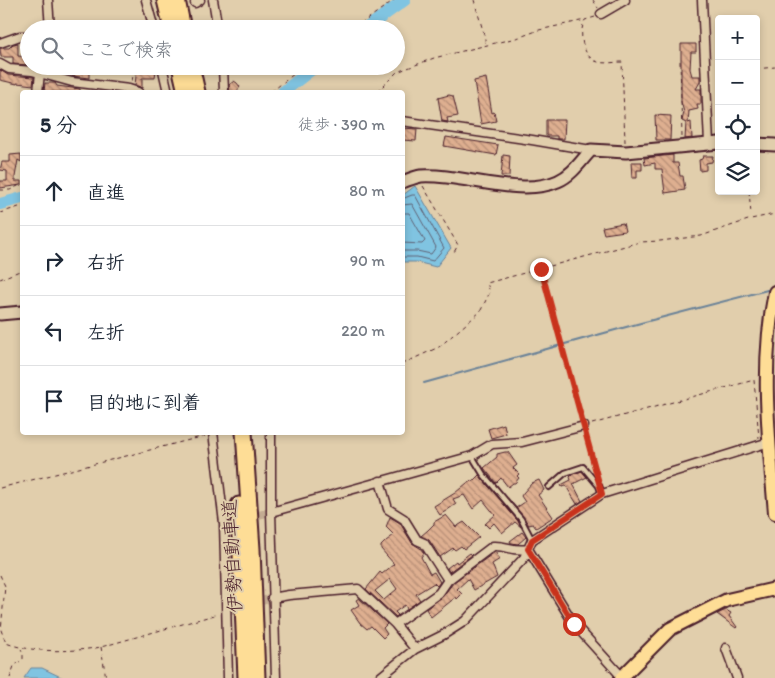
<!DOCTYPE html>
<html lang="ja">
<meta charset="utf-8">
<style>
:root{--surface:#fff;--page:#f2f2f3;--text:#1f2937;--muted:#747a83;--line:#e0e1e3}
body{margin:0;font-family:Itim,"Klee One",sans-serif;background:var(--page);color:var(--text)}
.controls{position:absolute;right:15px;top:15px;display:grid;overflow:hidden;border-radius:5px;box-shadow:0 2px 8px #0003}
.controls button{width:45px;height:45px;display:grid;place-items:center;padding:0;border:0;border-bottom:1px solid var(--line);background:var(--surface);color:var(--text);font:25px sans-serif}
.stop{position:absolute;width:15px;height:15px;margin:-11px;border:4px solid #c8321e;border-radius:50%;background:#fff}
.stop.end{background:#c8321e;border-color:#fff;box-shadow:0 1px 5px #0008}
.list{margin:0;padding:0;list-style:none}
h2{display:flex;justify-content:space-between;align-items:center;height:65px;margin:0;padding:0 20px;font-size:21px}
h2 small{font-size:16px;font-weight:400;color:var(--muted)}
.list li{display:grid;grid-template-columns:32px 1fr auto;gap:15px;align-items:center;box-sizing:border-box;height:70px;padding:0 20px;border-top:1px solid var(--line)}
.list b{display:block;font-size:19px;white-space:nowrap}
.list em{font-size:16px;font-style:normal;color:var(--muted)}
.icon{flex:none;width:28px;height:28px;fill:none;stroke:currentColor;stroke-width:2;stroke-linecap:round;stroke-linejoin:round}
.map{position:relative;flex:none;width:775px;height:678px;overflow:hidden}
.search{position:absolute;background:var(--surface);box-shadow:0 2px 8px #0003;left:20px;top:20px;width:385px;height:55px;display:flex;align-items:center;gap:12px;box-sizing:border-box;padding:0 18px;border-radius:28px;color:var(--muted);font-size:19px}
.panel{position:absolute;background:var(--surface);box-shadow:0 2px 8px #0003;left:20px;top:90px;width:385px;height:345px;border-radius:5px}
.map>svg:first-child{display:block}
</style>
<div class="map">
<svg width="775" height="678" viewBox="0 0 775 678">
<defs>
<pattern id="building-back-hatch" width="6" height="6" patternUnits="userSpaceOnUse" patternTransform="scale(1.25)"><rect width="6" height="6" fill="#deaf90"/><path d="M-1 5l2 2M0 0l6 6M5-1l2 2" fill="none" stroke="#b68e76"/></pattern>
</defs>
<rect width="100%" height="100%" fill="#e1ceac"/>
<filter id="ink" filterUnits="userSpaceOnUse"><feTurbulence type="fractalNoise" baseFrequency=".02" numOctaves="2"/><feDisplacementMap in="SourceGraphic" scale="10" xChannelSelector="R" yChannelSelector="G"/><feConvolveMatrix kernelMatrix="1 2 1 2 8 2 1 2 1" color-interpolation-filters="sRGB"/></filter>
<g filter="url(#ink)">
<path fill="#80c4e1" stroke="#6a8298" d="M415,186L451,248L436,267L416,262H403V195Z
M31,668H42L63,678H24Z"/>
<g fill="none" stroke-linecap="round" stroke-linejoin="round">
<path stroke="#606174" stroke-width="1" d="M402,199L412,195H415L444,248L433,261L417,257H402
M402,205L412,204L436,247L431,254L417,251H402
M402,213H409L425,241L422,244L402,243"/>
<path stroke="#6a8298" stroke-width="2" d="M424,383L637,324L771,289"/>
<path stroke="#80c4e1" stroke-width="12" d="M365,29L405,0
M283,92L316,66
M0,204L22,198"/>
</g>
<path fill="url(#building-back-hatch)" stroke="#4a1f2b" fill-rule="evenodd" d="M18,43V56L29,57V65L13,64V57H1L0,48H9L13,44Z
M681,44H696V52H691L690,69L692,76H700V82L696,89H701V104H697L698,109L689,111L688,123L691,122L692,138L685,139L686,123L682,121L684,112L681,102Z
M137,68L156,70L155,78H142V88L135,85Z
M0,70L8,75L34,77L33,85L17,83V84L0,80Z
M72,70H89V78L72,76Z
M486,78L492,113L494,112L496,121L481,124L474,81Z
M234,81L237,83L240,87L236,92H230L229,85Z
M45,83H55L57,86L80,89V92H44Z
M449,95L453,96L458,116L447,118L448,122L442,121L438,98Z
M655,115L671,116L670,140H656Z
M546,120H565L564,139H557V136H546Z
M402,128L417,129L416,141L402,140Z
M446,137L498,145L496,155L444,146Z
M21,154V162L18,160L15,177V181H21V185L0,188V181H7V171L0,170L2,162H10V155Z
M503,155L510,156L509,176H501Z
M673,155V163H678L680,176H683L685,190L665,193L662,169H655V163L645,165L644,158Z
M703,156H713L712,162L706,163V170L700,171L699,160L702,159Z
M631,162H642V170H637V178H632Z
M623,223L625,231L604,234L602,227Z
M504,424L506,434L491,438L488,429Z
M505,452H508L517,465L513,468L519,474L517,476L519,478L515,483H513L508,487L501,478L496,483L484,468L497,457V454Z
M582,471L587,477L573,484L582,501L577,504L566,486L562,487L561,485L571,480L570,477L573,474Z
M479,475L518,521L521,527L515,522L502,533L494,523L489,528L485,524L495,515L483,500L473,509L464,495L453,499L456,504L440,515L434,506L455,493L467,483L474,480Z
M539,480L544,490L538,495L553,517L536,528L533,524L529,525L516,508L525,502L521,496L523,493L532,483Z
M446,515L456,527L464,522L479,537L464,549L461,546L455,550L453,548L440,557L429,540L421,536L428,530L434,524V522Z
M390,517L400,523L412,543L420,548L424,553L421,557L430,574L434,572L440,582L437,586L434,583L416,594L420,600L407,609L405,605L395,612L398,615L396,617L366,589L380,572L382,574L394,564L381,549V546L386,541L394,535L386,527ZM390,579L397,589L384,600L375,591Z
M522,532L526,537L518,544L511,543L510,541Z
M495,552L500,559L492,564L497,577L474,590L468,579L457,589L462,594L457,599L456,597L431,617L426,609L442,597L454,582Z
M470,553L472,555L449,572L447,568L456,561L457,563Z
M359,598L387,624L383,628L387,634L383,638L371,626L367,629L360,623L351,610L359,605L356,600Z
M726,610L731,613L729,616L737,627L736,628L717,614Z"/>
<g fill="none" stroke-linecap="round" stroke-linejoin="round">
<path stroke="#c3ab92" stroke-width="8" stroke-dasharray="8 4" stroke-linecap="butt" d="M224,523L271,512
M226,612L272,598"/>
<defs>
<path id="service" d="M472,456L483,474L521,519L532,540
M549,487L565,473L583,467L599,486L602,494"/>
<path id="minor" d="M48,0L50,29
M146,0L154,29
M213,0L218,29
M702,0L709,143
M195,3L200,0
M601,14L625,0
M0,43L20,36H29
M0,64L9,69L32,71L72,82L129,89L138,92
M162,66L168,92
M223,66L224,92
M38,92L40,73
M402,121L532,140L591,150
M213,432L224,523L228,678
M271,432V512L276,678
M380,481L388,509L404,519L417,540L424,543L448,580
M271,512L472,456L492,444L522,442L584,426
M528,549L574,624L623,678
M272,598L289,595L358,589L395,624L415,649
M395,624L439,593L448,580L493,546C507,545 512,552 528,549
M726,648L737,678
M379,678L415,649L443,635L465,621L524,558L532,540L602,494L769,442"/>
<path id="secondary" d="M756,144L775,145
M402,182C408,180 415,177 421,176C461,173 520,198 558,181C572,175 581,161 591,150L626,152L719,143
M0,314L22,312"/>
<path id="primary" d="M775,292C760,366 769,439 775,513
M621,678L670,629L727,600L775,589"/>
<path id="motorway" d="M165,0L172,29
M177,0L183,29
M180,66L186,92
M191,66L197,92
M244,432L252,549L257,678
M239,505L246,678"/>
</defs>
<use href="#service" stroke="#4a1f2b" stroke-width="8"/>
<use href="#minor" stroke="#4a1f2b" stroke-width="11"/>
<use href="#secondary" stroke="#4a1f2b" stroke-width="15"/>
<use href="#primary" stroke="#4a1f2b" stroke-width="16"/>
<use href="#motorway" stroke="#4a1f2b" stroke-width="19"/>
<path stroke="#4a1f2b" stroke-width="1" stroke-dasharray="4 4" stroke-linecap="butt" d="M474,0L484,34L486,45
M593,0L598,8
M595,17L585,20C578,32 582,58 598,62C605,64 615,62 622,62L625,142
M354,29L394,0
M680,61L682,137
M756,69L775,67
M132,81L135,66
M271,92L304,66
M377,92L397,72L434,58L520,37L539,30L585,20
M423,186L458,245L453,254
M0,190H10L22,184
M749,191L751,214
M0,213L22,206
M541,270L582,418
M0,279L22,270
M402,364L439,347L480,312L490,292L487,283L640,242L660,241L701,236L751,219L775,214
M592,424L754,380L759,438
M586,434L595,474
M0,488L205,436
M0,575L5,586L1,630L6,643C32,653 74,652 101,647L218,614
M101,647L106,678
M10,678L14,666L23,659V652L21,649"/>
<use href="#service" stroke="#e1ceac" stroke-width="4"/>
<use href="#minor" stroke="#e1ceac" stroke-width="8"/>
<use href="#secondary" stroke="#e1ceac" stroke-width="11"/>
<use href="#primary" stroke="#fedd96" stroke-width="12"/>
<use href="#motorway" stroke="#fedd96" stroke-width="15"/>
</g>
</g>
<g fill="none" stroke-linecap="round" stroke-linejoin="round" filter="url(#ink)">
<path stroke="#c8321e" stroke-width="6" d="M541,269L602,494L532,540L528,549L574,624"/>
</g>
<g text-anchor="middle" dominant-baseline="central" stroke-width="4" stroke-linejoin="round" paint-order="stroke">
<g font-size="19" fill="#4a1f2b" stroke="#e1ceac">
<text transform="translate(232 556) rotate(-93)">伊勢自動車道</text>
</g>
</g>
</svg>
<div class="controls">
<button>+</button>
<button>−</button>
<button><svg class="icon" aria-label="locate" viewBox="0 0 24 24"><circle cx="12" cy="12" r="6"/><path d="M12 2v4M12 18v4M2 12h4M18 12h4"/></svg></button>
<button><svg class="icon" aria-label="layers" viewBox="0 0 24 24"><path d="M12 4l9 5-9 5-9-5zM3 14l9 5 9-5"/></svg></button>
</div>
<div class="stop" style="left:574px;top:624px"></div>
<div class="stop end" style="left:541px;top:269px"></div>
<div class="search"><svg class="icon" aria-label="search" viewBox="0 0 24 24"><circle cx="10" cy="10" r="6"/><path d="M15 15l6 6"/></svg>ここで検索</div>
<section class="panel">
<h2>5 分<small>徒歩 · 390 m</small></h2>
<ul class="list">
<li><svg class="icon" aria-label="ahead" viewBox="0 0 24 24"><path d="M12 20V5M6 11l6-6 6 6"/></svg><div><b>直進</b></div><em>80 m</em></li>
<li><svg class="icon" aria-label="right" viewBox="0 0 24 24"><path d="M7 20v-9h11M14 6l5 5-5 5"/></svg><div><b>右折</b></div><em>90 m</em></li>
<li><svg class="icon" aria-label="left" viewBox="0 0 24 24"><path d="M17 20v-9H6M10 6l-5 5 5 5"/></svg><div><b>左折</b></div><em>220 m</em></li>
<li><svg class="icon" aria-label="arrive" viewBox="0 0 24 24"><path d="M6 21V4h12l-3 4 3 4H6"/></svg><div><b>目的地に到着</b></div></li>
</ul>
</section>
</div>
